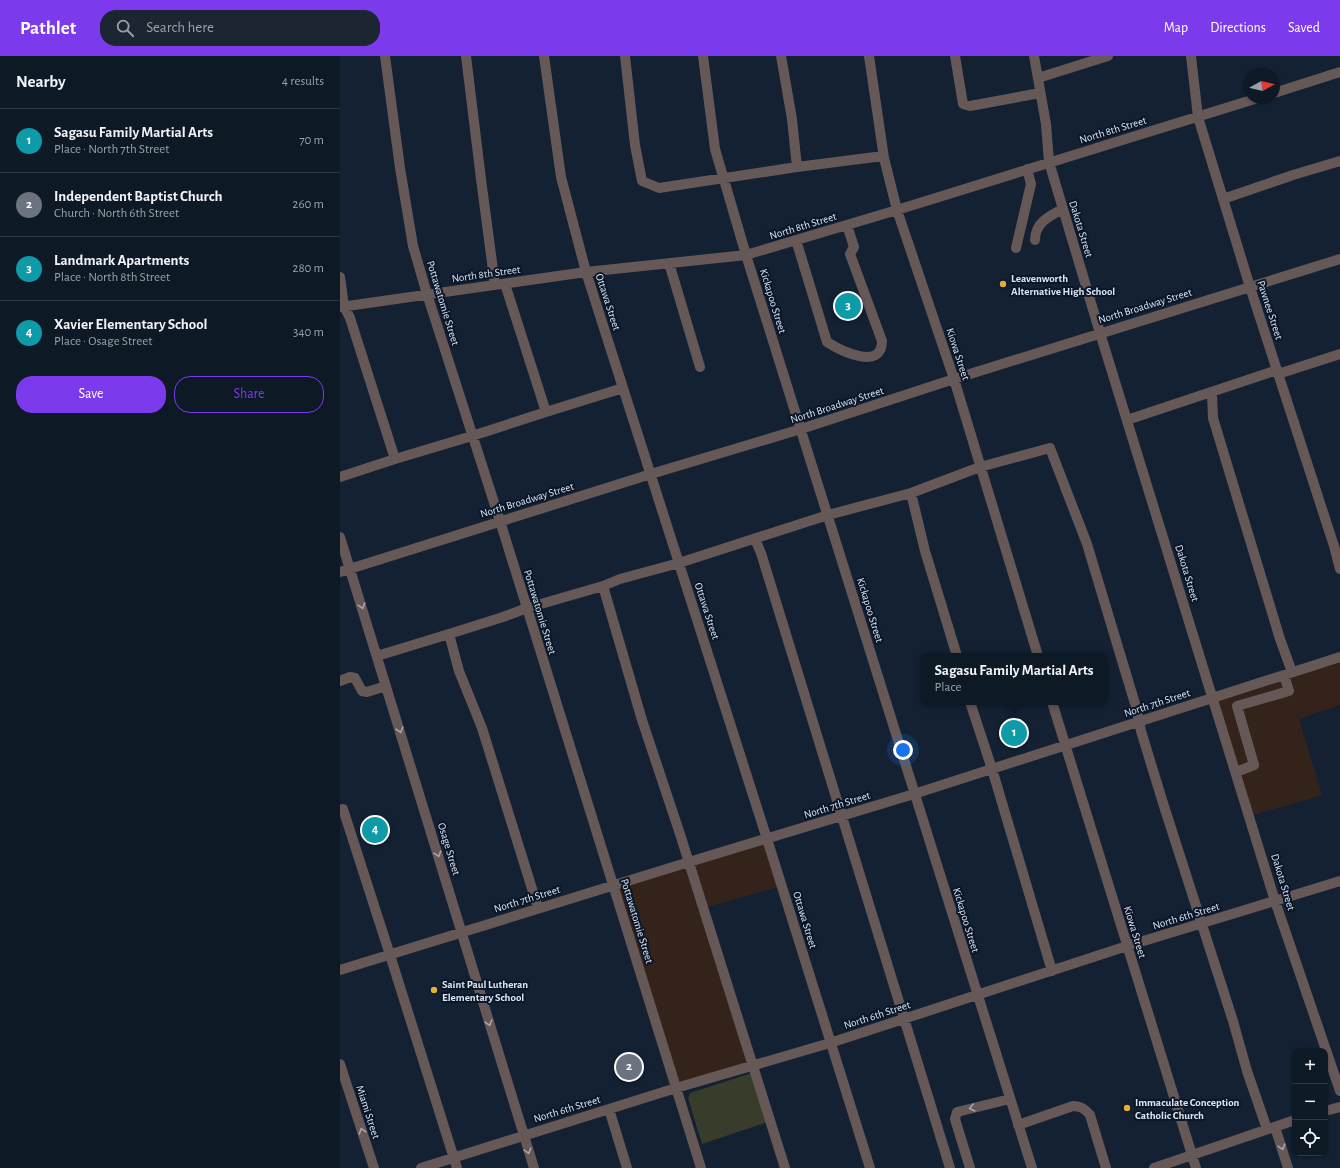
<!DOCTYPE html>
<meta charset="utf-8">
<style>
:root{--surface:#0e1926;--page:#1c2632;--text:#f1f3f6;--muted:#9ba0a7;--line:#2e3843;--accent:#7c3aed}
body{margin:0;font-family:"Alegreya Sans",sans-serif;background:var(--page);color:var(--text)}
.controls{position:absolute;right:12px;bottom:12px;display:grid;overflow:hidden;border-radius:8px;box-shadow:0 1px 3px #0004}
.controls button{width:36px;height:36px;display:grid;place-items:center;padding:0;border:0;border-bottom:1px solid var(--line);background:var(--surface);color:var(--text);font:20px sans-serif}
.compass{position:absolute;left:904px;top:12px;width:36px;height:36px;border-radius:50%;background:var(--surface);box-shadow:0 1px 3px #0004;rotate:82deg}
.you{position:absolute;left:563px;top:694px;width:14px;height:14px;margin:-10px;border:3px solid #fff;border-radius:50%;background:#1a73e8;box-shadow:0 0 0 6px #1a73e833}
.badge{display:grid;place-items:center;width:26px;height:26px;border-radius:50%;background:var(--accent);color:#fff;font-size:13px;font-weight:700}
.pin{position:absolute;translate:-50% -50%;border:2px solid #fff;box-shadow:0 1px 4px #0006}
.popup{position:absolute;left:580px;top:597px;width:188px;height:52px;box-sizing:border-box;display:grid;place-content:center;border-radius:8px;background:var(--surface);filter:drop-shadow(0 1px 3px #0005);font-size:13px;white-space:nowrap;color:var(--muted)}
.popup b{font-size:15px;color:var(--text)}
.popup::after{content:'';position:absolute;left:50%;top:100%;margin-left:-8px;border:8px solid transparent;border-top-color:var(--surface)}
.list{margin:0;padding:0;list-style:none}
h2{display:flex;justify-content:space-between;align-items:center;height:52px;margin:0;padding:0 16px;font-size:17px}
h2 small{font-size:13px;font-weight:400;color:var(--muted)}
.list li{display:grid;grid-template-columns:26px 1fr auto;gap:12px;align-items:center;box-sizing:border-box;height:64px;padding:0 16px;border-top:1px solid var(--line)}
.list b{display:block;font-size:15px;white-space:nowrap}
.list p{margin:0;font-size:13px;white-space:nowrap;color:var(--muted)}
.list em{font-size:13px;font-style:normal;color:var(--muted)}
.actions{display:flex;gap:8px;padding:12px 16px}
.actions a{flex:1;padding:9px 0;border:1px solid var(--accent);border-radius:16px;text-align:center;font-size:14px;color:var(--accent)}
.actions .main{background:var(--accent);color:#fff}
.icon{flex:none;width:22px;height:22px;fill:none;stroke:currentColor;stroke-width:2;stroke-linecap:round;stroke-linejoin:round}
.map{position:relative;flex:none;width:1000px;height:1112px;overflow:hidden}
header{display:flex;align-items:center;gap:24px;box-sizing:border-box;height:56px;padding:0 20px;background:var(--accent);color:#fff}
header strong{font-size:19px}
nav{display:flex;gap:22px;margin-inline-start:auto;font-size:14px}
.search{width:280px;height:36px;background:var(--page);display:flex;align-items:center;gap:10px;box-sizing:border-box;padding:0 14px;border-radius:16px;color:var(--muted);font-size:15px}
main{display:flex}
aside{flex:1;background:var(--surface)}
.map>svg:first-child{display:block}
</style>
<header>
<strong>Pathlet</strong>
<div class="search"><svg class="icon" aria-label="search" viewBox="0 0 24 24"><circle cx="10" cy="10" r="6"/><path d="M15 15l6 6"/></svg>Search here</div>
<nav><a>Map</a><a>Directions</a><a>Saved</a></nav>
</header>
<main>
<aside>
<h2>Nearby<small>4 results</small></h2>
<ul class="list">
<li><span class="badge" style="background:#0f9aa8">1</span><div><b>Sagasu Family Martial Arts</b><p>Place · North 7th Street</p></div><em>70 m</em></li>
<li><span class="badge" style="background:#6b7280">2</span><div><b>Independent Baptist Church</b><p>Church · North 6th Street</p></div><em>260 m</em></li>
<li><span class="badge" style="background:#0f9aa8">3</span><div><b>Landmark Apartments</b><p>Place · North 8th Street</p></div><em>280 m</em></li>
<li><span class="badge" style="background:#0f9aa8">4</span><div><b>Xavier Elementary School</b><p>Place · Osage Street</p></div><em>340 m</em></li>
</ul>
<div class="actions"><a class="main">Save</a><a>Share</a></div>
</aside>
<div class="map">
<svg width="1000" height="1112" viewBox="0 0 1000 1112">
<rect width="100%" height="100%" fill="#132133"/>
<path fill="#34231b" d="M1000,601V649L959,663L982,739L910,760L873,641Z
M427,783L442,830L367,851L415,1009L336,1032L273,830Z"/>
<path fill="#373c2b" d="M412,1017L428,1066L362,1088L348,1042L350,1037Z"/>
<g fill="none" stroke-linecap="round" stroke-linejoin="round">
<path stroke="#665857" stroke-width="10" d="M45,0L60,112L73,190L87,238L160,465L361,1112
M126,0L141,123L155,229
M204,0L221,121L246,216L427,783L530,1112
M285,0L295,89L302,125L319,132L457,111
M363,0L375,93L406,199L692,1112
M441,0L452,63L457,111L543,100
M529,0L544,102L557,154L614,323L698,600
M615,0L623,48L630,50L700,37
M694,0L706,68L709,106L760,277L935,845L1000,1035
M851,0L858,61L910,231L994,490L1000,513
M698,22L768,0
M934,37L1000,16
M883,143L953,119L1000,105
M456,184L487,286C501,295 542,315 542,285L510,198L514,191L507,169
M695,184C695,167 709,160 723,153
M676,192L691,128L687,113
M329,207L360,311
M0,221L4,250L10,262L55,403L132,380L206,356L165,228
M0,251L246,216L406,199L557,154L918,42
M938,318L1000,298
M872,337L873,362L940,583L952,616
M206,356L283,332
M787,364L937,314
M0,421L55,403
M571,437L585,495L617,600
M0,481L194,1112
M415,483L421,497L610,1112
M0,516L311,418L461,373L614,323L1000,203
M263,530L280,523L339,507L488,459L571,437L640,411L710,392L747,488L796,651L801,675L823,747L893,965L907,1015L927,1073
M109,578L163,561L187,552L263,530L302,664L340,778L445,1112
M37,600L109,578L119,615L142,672L198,852
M0,625L10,621L15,622L22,635L27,636L46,630
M630,646L652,713L712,915
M712,646L856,1112
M896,716L914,709L897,650L949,635L944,619
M3,753L50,899L117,1112
M0,914L349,806L574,738L1000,601
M0,1008L34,1112
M269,1053L287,1112
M985,1055L1000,1051
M678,1069L733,1050C741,1050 745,1053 750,1059L766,1112
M935,1071L948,1112
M81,1112L336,1032L490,987L787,890L1000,825
M630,1112L615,1063L617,1056L670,1043
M814,1112L955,1064"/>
</g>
<defs><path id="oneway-chevron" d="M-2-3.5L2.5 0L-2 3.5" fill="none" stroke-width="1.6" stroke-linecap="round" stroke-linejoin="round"/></defs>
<g stroke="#a7a6ad">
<use href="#oneway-chevron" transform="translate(22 550) rotate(73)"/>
<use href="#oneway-chevron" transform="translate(60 674) rotate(73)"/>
<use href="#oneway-chevron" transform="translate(98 798) rotate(73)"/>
<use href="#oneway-chevron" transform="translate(149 967) rotate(73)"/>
<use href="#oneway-chevron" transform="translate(632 1052) rotate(166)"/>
<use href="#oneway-chevron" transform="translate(22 1075) rotate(-108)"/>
<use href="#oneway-chevron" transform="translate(942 1091) rotate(72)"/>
<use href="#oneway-chevron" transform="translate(188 1095) rotate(72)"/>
</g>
<g fill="#e3ae35" stroke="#0a1729" stroke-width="1.5">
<circle cx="663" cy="228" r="4"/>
<circle cx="94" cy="934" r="4"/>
<circle cx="787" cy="1052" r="4"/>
</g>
<g text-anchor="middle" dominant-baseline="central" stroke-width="4" stroke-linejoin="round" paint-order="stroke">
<g font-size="11" fill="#dce6f3" stroke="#0a1729">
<text transform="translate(773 74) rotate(-17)">North 8th Street</text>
<text transform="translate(463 170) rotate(-17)">North 8th Street</text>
<text transform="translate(741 173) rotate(73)">Dakota Street</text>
<text transform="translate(146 218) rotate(-8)">North 8th Street</text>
<text transform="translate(433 245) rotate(73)">Kickapoo Street</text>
<text transform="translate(268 246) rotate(72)">Ottawa Street</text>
<text transform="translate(103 247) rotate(73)">Pottawatomie Street</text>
<text transform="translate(805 250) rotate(-17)">North Broadway Street</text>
<text transform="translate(930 254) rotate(72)">Pawnee Street</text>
<text transform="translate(618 298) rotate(72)">Kiowa Street</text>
<text transform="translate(497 349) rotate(-18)">North Broadway Street</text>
<text transform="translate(187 444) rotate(-17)">North Broadway Street</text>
<text transform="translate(847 517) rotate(73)">Dakota Street</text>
<text transform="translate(530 554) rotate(73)">Kickapoo Street</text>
<text transform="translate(367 555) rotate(72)">Ottawa Street</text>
<text transform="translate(200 556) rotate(73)">Pottawatomie Street</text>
<text transform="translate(817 647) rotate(-18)">North 7th Street</text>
<text transform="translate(497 749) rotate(-17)">North 7th Street</text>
<text transform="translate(109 793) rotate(73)">Osage Street</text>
<text transform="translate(943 826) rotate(73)">Dakota Street</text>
<text transform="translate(187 843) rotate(-17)">North 7th Street</text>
<text transform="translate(846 860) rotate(-17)">North 6th Street</text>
<text transform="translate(465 864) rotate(73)">Ottawa Street</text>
<text transform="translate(626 864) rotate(73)">Kickapoo Street</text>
<text transform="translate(297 865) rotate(73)">Pottawatomie Street</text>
<text transform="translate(795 876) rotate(73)">Kiowa Street</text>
<text transform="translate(537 959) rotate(-18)">North 6th Street</text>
<text transform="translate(227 1053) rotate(-17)">North 6th Street</text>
<text transform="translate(28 1056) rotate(72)">Miami Street</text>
</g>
<g font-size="11" font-weight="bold" fill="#dce6f3" stroke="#0a1729" text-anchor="start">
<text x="671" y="222">Leavenworth<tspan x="671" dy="13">Alternative High School</tspan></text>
<text x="102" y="928">Saint Paul Lutheran<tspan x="102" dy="13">Elementary School</tspan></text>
<text x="795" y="1046">Immaculate Conception<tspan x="795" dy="13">Catholic Church</tspan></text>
</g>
</g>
</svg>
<div class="controls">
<button>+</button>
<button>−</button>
<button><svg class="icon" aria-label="locate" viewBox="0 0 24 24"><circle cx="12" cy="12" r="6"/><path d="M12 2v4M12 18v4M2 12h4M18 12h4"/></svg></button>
</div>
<svg class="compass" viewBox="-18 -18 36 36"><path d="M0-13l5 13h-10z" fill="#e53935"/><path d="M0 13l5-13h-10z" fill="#9ba0a7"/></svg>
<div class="you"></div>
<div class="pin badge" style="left:674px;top:677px;background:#0f9aa8">1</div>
<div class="popup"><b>Sagasu Family Martial Arts</b>Place</div>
<div class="pin badge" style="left:289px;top:1011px;background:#6b7280">2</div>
<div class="pin badge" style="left:508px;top:250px;background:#0f9aa8">3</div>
<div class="pin badge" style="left:35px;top:774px;background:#0f9aa8">4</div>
</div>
</main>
